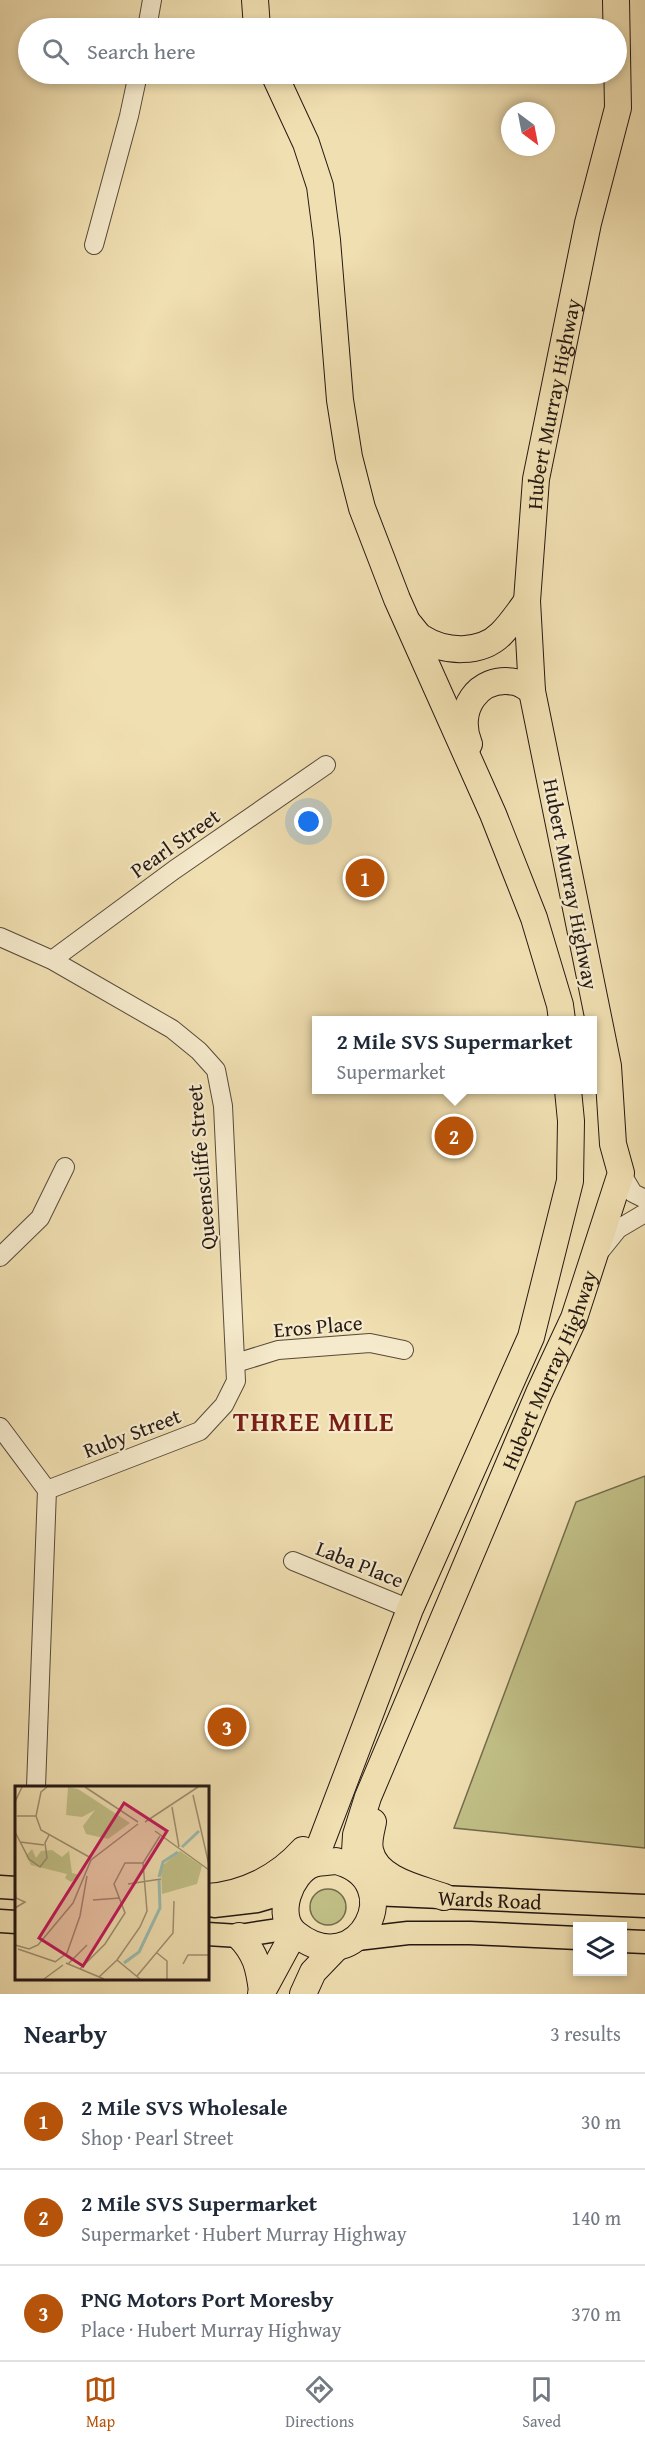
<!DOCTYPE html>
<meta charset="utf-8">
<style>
:root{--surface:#fff;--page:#f2f2f3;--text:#1f2937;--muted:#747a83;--line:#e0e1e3;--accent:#b45309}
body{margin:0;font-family:"Gentium Book Plus",serif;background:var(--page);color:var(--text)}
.controls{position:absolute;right:18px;bottom:18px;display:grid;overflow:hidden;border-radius:0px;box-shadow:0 3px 9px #0003}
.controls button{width:54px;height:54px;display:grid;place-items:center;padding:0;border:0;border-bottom:2px solid var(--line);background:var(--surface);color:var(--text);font:30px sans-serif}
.compass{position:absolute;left:501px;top:102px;width:54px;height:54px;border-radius:50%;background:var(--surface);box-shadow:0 3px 9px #0003;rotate:148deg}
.you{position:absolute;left:309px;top:822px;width:21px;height:21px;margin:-15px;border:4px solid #fff;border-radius:50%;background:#1a73e8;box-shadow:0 0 0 9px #1a73e833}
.badge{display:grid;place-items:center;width:39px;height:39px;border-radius:50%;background:var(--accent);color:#fff;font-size:20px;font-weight:700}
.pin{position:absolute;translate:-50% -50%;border:3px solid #fff;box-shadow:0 2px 6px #0006}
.popup{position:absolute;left:312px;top:1016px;width:285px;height:78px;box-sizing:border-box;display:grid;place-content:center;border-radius:0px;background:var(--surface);filter:drop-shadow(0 2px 4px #0005);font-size:20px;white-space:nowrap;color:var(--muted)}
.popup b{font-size:22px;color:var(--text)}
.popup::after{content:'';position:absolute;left:50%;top:100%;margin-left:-12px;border:12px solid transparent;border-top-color:var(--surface)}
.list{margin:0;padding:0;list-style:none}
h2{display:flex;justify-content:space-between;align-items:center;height:78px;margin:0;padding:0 24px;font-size:26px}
h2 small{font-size:20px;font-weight:400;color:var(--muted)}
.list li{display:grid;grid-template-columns:39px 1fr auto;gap:18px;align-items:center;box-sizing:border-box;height:96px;padding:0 24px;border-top:2px solid var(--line)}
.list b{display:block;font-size:22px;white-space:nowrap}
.list p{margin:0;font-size:20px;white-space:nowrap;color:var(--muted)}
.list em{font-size:20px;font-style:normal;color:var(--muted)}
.icon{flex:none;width:33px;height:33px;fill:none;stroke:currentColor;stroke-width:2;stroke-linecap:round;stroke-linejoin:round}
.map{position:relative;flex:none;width:645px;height:1994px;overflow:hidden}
.search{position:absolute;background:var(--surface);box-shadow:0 3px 9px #0003;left:18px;right:18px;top:18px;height:66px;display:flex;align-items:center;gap:15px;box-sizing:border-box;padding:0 21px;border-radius:33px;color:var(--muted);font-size:22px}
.sheet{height:366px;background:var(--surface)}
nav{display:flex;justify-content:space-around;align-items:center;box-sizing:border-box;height:84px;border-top:2px solid var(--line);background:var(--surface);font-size:16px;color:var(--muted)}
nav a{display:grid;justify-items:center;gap:3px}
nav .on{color:var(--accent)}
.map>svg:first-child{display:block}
</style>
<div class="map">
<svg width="645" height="1994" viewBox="0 0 645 1994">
<rect width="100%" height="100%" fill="#f0dfb1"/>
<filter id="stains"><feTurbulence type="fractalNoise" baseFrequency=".00333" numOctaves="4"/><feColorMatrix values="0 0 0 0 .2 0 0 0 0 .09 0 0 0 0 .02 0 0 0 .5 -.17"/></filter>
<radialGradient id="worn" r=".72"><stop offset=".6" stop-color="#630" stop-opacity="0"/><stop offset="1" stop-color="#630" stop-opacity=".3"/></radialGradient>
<path fill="#c1c087" stroke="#736c4e" stroke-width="1.5" d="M645,1476V1848L454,1828L576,1502Z
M310 1907a18 18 0 1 1 36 0a18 18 0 1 1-36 0Z"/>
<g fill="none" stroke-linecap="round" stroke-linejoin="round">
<defs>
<path id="minor" d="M147,28L152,0
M94,245L129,116L138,74
M0,937L52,960L172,1029L199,1051L216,1070L223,1106L236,1381L224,1405L200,1431L47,1490
M52,960L174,870L326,765
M621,1173L633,1193L645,1199
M601,1250L618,1229L645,1213
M0,1257L40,1218L65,1167
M236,1363L278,1350L370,1343L404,1350
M0,1427L47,1490L36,1787
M293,1561L410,1609"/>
<g id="major">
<path d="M0,1887L16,1888"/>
<path id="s1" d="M372,1894L645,1906"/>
<path d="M214,1906L257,1901L288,1892"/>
<path d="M0,1921L16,1922"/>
<path d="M207,1934L239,1936L291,1928"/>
<path d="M357,1939L408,1933H470L578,1938"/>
<path d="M622,1941L645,1942"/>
</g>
<g id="highway">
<path d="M255,0L257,28"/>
<path d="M274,74L306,143L320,186L327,240L340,400L349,457L362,508L397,599L493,814L534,918L560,1005L562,1020"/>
<path d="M409,624C413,628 417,635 422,638C445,653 481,654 501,634C511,624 519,612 527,601"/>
<path d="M469,744C455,711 477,675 515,682C521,683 527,688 532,691"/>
<path d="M373,1822C371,1831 368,1842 370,1850C376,1880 419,1888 444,1897"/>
<path d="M336,1861C411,1880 359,1984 296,1934C274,1917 290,1873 313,1864C320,1862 329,1862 336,1861Z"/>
<path d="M313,1864L410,1609L531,1337L570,1181L571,1121L568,1090"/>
<path id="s2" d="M354,1868L356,1835L368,1797L539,1393L574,1318L621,1173L613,1144L608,1066L532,691L527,601L536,479L588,223L618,108L616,0"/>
<path d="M207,1897C244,1895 279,1877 303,1850"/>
<path d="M239,1936C256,1953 259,1968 262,1991"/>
<path d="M261,1994L294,1933"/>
<path d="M303,1994L313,1972L337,1947"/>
</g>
</defs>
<use href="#minor" stroke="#584a3b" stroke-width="20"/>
<use href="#major" stroke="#251914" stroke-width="25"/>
<use href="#highway" stroke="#251914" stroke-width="28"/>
<use href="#minor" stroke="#f5eacc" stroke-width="18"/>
<use href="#major" stroke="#f0dfb1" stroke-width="22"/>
<use href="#highway" stroke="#f0dfb1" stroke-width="26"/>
</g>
<g text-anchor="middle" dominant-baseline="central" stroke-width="4.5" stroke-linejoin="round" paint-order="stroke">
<g font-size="21" fill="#251914" stroke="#f5eacc">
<text stroke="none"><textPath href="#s2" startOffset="1527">Hubert Murray Highway</textPath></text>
<text transform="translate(175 843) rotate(-35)">Pearl Street</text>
<text transform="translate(571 884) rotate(79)">Hubert Murray Highway</text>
<text transform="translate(201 1167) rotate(-95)">Queenscliffe Street</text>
<text transform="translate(318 1326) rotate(-5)">Eros Place</text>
<text stroke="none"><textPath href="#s2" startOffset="537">Hubert Murray Highway</textPath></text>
<text transform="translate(132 1433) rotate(-21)">Ruby Street</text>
<text transform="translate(360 1564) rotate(22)">Laba Place</text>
<text stroke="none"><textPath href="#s1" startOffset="118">Wards Road</textPath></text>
</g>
<g font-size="27" font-weight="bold" letter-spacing="1.5" fill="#7a1f14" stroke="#f5eacc">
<text x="314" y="1421">THREE MILE</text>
</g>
</g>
<g transform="translate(15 1786)">
<rect width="194" height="194" fill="#f0dfb1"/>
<path d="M53,1L63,3L115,37L93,53L71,48L68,40L80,24L67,31L51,29ZM17,63L21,72L26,65L37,64L47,71L54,65L57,87L65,89L56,96L50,92L52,88L16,79L11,70ZM165,65L187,80L182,98L147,108L146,81Z" fill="#c1c087"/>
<path fill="none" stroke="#9bbcb0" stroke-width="3" d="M167,61L184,45M144,91L148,76L163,66M109,177L124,166L145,122L144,94"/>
<path fill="none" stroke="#9f9072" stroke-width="1.5" d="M32,1L26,6L21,30L26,44L76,72M70,1L123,36M178,9L194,79M157,21L164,61M2,30H21M130,36L183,1M0,38V16L7,1M140,45L194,84M0,46L14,73L25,81L32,72L30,57L34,49M5,56L29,59M113,98L146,93M0,102L1,112L10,116L0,122M78,114L105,112M0,159L14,163L23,159L58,117L76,74L123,38M3,163L41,176M142,167L152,175V193M102,174L125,193M40,176L52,167L65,130L72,90M51,177L89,193M53,178L72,159M168,178L173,169H194M65,183L90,158L110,127L99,98L110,77H128M122,190L158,147L159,115M84,191L102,174L125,141L132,125L128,77L145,50M29,193L48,179"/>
<path fill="#c2185b" fill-opacity="0.15" stroke="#c2185b" stroke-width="3" d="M109,17L152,45L68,180L24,152Z"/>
<rect width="194" height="194" fill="none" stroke="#251914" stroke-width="3"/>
</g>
<rect width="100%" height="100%" filter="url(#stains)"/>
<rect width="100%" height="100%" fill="url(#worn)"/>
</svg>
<div class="controls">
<button><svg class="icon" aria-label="layers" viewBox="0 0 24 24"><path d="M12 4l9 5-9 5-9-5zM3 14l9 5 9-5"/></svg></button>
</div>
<svg class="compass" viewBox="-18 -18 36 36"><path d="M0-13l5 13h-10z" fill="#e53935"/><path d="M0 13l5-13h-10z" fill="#747a83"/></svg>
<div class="you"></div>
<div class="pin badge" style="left:365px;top:878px">1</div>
<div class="pin badge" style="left:454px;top:1136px">2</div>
<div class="popup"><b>2 Mile SVS Supermarket</b>Supermarket</div>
<div class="pin badge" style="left:227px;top:1727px">3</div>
<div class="search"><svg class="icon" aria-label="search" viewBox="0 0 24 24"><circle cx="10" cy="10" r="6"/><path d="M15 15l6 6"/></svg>Search here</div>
</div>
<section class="sheet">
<h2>Nearby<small>3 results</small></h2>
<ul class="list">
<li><span class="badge">1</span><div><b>2 Mile SVS Wholesale</b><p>Shop · Pearl Street</p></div><em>30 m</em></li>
<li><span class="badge">2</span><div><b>2 Mile SVS Supermarket</b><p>Supermarket · Hubert Murray Highway</p></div><em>140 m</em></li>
<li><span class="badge">3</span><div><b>PNG Motors Port Moresby</b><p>Place · Hubert Murray Highway</p></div><em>370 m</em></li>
</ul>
</section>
<nav>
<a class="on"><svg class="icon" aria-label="map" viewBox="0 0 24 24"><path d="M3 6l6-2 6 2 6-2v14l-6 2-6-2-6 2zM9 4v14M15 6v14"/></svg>Map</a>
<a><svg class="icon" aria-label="directions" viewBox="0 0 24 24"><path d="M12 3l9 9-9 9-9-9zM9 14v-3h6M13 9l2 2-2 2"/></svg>Directions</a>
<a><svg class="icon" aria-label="saved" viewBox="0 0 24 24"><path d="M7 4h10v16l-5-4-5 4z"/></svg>Saved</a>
</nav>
